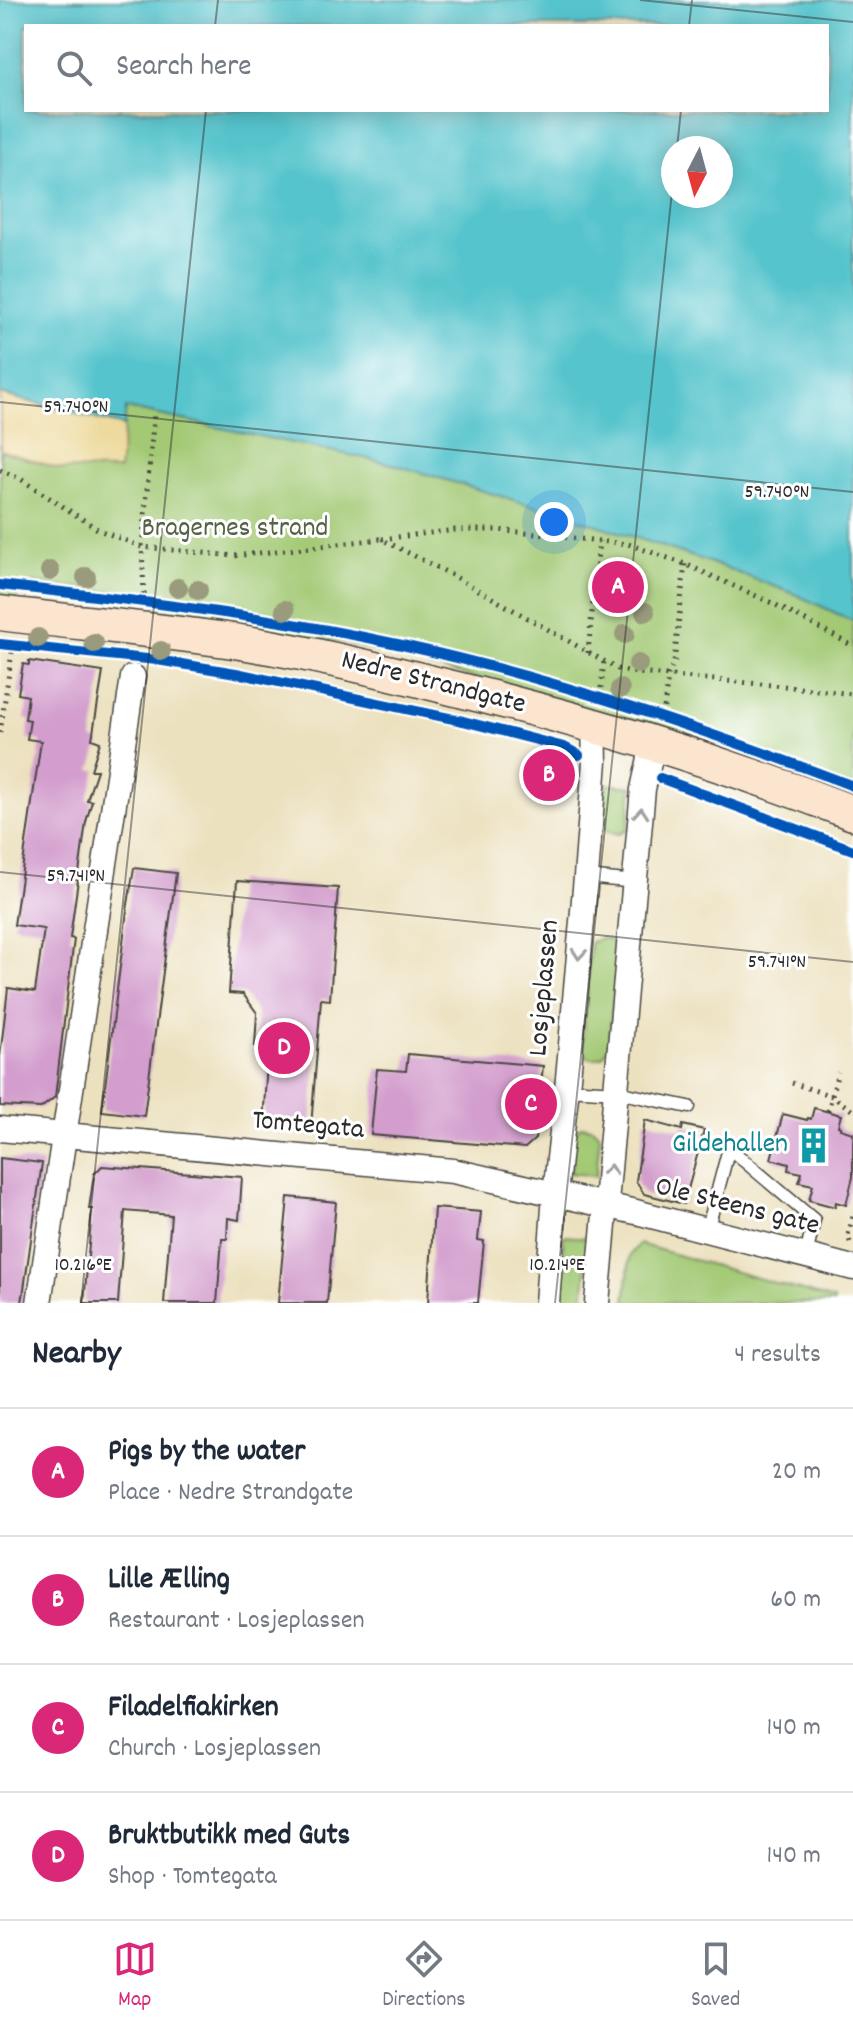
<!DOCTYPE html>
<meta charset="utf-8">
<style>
:root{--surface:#fff;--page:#f6f6f7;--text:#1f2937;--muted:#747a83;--line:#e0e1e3;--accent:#db2777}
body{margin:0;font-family:Dekko,sans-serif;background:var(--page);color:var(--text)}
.compass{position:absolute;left:661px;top:136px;width:72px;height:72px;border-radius:50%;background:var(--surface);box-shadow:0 4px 20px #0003;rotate:186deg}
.you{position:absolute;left:554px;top:522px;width:28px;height:28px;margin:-20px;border:6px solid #fff;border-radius:50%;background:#1a73e8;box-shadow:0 0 0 12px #1a73e833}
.badge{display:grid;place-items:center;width:52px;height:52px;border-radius:50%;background:var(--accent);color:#fff;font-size:26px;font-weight:700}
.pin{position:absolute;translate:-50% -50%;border:4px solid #fff;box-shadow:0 2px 8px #0006}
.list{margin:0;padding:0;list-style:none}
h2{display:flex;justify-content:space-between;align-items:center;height:104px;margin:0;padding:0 32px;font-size:34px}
h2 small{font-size:26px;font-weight:400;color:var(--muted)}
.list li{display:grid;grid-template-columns:52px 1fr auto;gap:24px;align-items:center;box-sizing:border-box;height:128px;padding:0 32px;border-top:2px solid var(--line)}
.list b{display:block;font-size:30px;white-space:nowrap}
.list p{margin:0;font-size:26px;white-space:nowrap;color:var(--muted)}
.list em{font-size:26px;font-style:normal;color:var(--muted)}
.icon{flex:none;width:44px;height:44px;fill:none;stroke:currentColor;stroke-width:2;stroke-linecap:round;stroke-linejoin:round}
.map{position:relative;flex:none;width:853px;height:1303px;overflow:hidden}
.search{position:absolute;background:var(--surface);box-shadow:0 4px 20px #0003;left:24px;right:24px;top:24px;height:88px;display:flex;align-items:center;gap:20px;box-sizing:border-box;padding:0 28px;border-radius:0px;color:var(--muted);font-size:30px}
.sheet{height:616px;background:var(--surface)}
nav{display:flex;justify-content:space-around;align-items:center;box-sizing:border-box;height:112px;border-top:2px solid var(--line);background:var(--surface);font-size:22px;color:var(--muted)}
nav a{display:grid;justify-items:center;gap:4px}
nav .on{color:var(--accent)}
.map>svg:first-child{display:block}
</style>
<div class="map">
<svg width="853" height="1303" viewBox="0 0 853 1303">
<rect width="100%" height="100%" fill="#fff"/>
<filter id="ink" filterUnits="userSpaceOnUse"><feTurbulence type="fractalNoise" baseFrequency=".0125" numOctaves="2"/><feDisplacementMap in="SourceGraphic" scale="16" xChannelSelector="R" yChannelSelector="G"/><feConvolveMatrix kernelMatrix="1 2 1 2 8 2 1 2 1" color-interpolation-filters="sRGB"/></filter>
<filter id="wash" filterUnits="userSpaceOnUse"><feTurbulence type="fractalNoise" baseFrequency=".006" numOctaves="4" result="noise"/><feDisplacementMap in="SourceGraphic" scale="32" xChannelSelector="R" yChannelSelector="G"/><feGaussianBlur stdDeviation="1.8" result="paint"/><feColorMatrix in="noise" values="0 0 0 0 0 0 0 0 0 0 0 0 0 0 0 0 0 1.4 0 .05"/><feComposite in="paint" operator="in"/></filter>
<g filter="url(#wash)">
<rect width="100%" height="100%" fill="#ece1bf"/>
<path fill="#a3c974" stroke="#677a50" stroke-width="2" d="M126,408L393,464L598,525L709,562L795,594L853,621V800L574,705L342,642L156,618L158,597L26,582L16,600L0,598V450L31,460Z
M606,784L632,787L628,828L620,834L609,832L602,825Z
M600,938L610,940L618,947L608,1049L602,1057C593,1059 587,1060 582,1051L590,943Z
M582,1126L592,1128L600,1135L596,1176L570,1173L574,1132Z
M564,1236L589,1238L583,1303H559Z
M639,1244L834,1300V1303H625L630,1255Z"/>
<path fill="#eeda9e" stroke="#8c8264" stroke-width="2" d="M0,394L124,426L119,470L59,469L0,450Z"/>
<path fill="#56c4cc" stroke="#40787c" stroke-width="2" fill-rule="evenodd" d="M0,0H853V621L795,594L709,562L598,525L393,464L126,408L124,426L0,394ZM26,26H827V110H26ZM673,148H721V196H673Z"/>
<g id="blocks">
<path fill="#d39ecd" d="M29,661L103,672L92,739L100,742L91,770H97L87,800L92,801L86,822L70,938L74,939L55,1097L41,1108L0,1106V1057L8,988L35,992L44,929L14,925L41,741L27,739L30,720L25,719L28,696L18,694L23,664L29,665Z
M134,868L176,873L144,1116L102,1111L127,910Z
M237,881L338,888L330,1000L321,999L311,1127L298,1126V1129L264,1127L265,1123H263L268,1047L255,1046L257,1013L243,994L229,993Z
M408,1054L543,1066L535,1139L525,1148L371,1135L377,1069L406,1071Z
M814,1108L841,1115L838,1126L841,1127L840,1129L853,1133V1177L846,1205L836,1202L835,1207L809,1200L813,1185L799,1182L802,1173L788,1170L789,1164L771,1159L783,1114L807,1120L808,1118L811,1119Z
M645,1120L682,1130L683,1125L704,1130L684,1204L644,1194L636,1181Z
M0,1158L42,1163L22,1303H0Z
M102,1166L242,1177L239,1220L228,1218L227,1239H222L217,1303H164L171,1215L125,1211L118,1303H84L92,1209H89L94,1174Z
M288,1197L336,1202L327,1303H278Z
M434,1208L481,1212L478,1240L484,1241L478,1303H428Z"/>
</g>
</g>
<g filter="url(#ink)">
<use href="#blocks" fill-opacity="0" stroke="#484641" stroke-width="2"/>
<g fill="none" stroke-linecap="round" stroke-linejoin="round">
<defs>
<path id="lane" d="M586,877L636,882
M567,1089L617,1092L689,1107
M707,1231L729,1148L814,1220L806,1256"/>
<path id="street" d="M0,1129L453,1171L636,1212L853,1268
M39,1303L133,677
M547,1303L555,1194L568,1078L586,877L595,761L594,726
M597,1303L643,789L653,745"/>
<path id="secondary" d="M0,613C82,623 165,631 247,643C315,654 382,670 448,687C585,720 722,762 853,813"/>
</defs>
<use href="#lane" stroke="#484641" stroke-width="15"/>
<use href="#street" stroke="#484641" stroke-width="27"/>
<use href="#secondary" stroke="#484641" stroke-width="37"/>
<path stroke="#484641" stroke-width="5" stroke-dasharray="2 6" stroke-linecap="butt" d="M0,470L19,478L99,530L142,547L234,556L381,539L448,573L618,669L637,673L783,686L853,694
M382,539L455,530H498L628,544L685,564L774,604L853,646
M144,594L142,547L154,414
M588,653L599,541
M600,696L604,661
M663,716L668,676L674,663L685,564
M0,733L13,645
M792,1083L832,1096L853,1111
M828,1111L838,1072
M850,1242L848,1235L853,1216"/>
<use href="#lane" stroke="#fff" stroke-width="12"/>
<use href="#street" stroke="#fff" stroke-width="24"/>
<use href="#secondary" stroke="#fce5cf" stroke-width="34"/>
<defs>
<path id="cycleway" d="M0,585C135,600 269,616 402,645C556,679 706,730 853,786
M0,644L157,660L236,673L463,721L564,747L579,755
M660,778L853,850"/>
</defs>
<use href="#cycleway" stroke="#fff" stroke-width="15"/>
<use href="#cycleway" stroke="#0057b8" stroke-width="10"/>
</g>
<g fill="#999b7c">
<circle cx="50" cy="571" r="10"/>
<circle cx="86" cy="577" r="10"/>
<circle cx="633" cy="586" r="10"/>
<circle cx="178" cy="588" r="10"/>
<circle cx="198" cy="590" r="10"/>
<circle cx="285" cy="610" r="10"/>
<circle cx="645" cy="612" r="10"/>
<circle cx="625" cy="634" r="10"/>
<circle cx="38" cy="638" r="10"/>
<circle cx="94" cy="643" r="10"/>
<circle cx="161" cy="651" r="10"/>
<circle cx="638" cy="664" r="10"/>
<circle cx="620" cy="689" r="10"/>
</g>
<defs><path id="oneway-chevron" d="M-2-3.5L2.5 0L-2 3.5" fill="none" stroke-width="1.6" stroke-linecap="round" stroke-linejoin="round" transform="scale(2)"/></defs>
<g stroke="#a0a0a0">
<use href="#oneway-chevron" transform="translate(641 813) rotate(-85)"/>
<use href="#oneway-chevron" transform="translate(579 954) rotate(95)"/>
<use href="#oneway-chevron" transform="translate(610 1170) rotate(-85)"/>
</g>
</g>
<path fill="none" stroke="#2b2b2b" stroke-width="2" stroke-opacity="0.45" d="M640,0L853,22M215,26L218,0M689,26L692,0M677,148L681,110M0,402L853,492M0,872L853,962M81,1303L206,110M555,1303L673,182"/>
<defs>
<symbol id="building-bare" viewBox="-9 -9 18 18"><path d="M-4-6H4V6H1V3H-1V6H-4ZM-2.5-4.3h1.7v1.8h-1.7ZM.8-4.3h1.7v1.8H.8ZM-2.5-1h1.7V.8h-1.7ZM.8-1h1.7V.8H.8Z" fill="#0f9aa8" stroke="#fff" stroke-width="2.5" paint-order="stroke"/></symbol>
</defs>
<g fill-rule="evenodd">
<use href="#building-bare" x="788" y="1120" width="51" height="51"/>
</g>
<g text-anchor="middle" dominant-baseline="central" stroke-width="6" stroke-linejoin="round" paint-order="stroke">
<g font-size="28" fill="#556245" stroke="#fff">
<text x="235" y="530">Bragernes strand</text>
</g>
<g font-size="28" fill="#2b2b2b" stroke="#fff">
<text transform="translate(433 684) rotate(14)">Nedre Strandgate</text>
<text transform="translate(546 988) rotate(-85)">Losjeplassen</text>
<text transform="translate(308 1127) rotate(5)">Tomtegata</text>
<text transform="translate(737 1208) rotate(14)">Ole Steens gate</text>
</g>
<g font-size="28" fill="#0d838f" stroke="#fff" text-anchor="end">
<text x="788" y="1146">Gildehallen</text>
</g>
</g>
<g font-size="20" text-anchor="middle" fill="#2b2b2b" stroke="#fff" stroke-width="6" stroke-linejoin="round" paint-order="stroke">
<text x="76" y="412">59.740°N</text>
<text x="777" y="497">59.740°N</text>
<text x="76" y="881">59.741°N</text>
<text x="777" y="967">59.741°N</text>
<text x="83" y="1270">10.216°E</text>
<text x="557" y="1270">10.214°E</text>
</g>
</svg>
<svg class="compass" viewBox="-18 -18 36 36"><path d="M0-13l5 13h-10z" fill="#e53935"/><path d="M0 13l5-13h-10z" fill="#747a83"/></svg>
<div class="you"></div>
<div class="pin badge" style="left:618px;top:587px">A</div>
<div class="pin badge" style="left:549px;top:775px">B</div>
<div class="pin badge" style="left:531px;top:1104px">C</div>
<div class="pin badge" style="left:284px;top:1048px">D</div>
<div class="search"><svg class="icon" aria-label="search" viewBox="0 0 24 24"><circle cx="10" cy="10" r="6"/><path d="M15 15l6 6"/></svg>Search here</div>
</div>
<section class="sheet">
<h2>Nearby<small>4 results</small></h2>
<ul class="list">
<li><span class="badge">A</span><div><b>Pigs by the water</b><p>Place · Nedre Strandgate</p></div><em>20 m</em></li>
<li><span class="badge">B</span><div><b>Lille Ælling</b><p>Restaurant · Losjeplassen</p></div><em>60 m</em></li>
<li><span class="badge">C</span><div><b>Filadelfiakirken</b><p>Church · Losjeplassen</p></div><em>140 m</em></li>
<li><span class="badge">D</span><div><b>Bruktbutikk med Guts</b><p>Shop · Tomtegata</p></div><em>140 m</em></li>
</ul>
</section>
<nav>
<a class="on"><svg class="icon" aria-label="map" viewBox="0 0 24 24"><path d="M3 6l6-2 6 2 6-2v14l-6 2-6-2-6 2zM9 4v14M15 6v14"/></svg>Map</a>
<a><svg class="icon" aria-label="directions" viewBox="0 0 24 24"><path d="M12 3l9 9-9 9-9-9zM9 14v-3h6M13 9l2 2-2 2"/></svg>Directions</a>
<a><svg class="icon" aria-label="saved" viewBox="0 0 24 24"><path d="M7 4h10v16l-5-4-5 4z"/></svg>Saved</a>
</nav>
